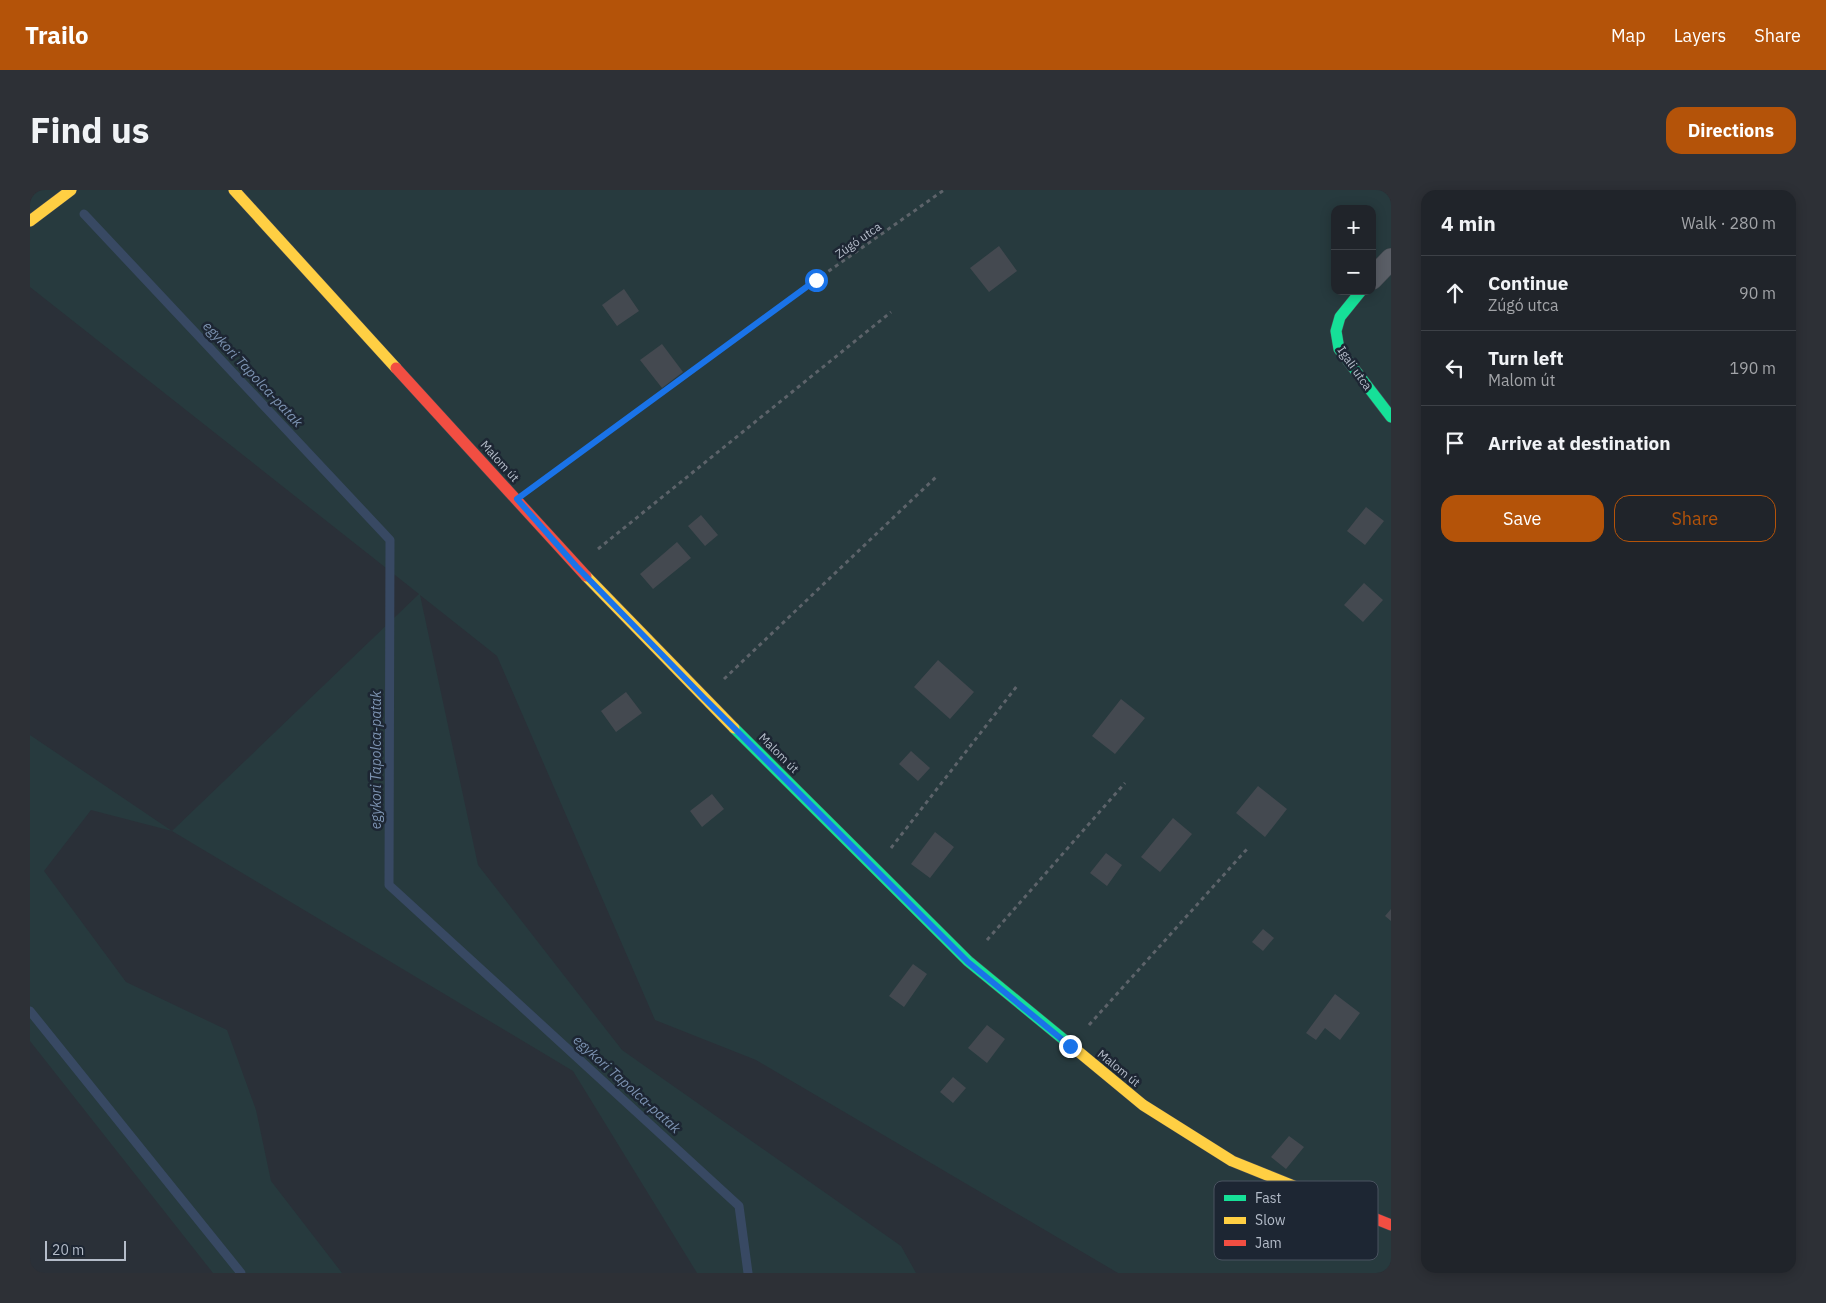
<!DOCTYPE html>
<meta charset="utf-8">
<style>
:root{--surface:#20242a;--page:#2d3036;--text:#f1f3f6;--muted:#a2a4a8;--line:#3d4147;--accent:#b45309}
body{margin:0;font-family:"IBM Plex Sans",sans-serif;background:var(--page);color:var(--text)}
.controls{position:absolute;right:15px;top:15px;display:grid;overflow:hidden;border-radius:10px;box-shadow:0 2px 12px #0003}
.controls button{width:45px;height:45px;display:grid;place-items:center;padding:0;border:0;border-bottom:1px solid var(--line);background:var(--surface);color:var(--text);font:25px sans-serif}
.scale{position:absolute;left:15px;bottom:12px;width:81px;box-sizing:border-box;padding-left:5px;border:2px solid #b4bcc9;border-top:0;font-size:14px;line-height:18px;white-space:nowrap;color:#b4bcc9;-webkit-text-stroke:4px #1d2633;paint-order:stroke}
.stop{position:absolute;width:15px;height:15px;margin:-11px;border:4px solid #1a73e8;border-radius:50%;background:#fff}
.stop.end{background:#1a73e8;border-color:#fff;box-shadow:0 1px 5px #0008}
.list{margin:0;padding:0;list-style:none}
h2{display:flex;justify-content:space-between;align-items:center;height:65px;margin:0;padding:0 20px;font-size:21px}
h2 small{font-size:16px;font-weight:400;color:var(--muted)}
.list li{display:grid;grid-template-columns:32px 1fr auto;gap:15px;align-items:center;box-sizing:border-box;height:75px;padding:0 20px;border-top:1px solid var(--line)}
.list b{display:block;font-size:19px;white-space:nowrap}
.list p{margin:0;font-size:16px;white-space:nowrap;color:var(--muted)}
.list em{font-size:16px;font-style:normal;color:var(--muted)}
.actions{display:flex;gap:10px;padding:15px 20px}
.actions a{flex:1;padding:11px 0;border:1px solid var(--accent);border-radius:15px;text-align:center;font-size:18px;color:var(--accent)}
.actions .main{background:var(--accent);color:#fff}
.icon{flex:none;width:28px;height:28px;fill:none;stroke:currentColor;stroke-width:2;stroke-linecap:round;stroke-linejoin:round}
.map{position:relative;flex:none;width:1361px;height:1083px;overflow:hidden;border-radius:15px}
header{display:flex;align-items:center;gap:30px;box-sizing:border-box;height:70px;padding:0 25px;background:var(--accent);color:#fff}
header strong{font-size:24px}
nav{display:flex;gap:28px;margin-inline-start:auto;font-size:18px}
.intro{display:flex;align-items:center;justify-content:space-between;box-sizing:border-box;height:120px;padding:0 30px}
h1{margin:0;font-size:35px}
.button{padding:12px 22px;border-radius:15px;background:var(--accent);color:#fff;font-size:18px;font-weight:700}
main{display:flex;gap:30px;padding:0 30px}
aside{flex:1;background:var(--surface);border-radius:15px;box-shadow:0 2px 12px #0003}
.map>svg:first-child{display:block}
</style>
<header>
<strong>Trailo</strong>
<nav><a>Map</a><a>Layers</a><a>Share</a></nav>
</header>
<div class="intro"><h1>Find us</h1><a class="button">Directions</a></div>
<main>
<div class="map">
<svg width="1361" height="1083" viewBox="0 0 1361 1083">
<rect width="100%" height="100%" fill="#2a3038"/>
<path fill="#273a3e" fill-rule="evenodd" d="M0,0H1361V1083H1088L726,870L625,830L467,466L390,405L448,675L592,860L871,1056L886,1083H667L543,881L142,641L61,620L14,681L96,792L197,840L226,920L241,991L312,1083H183L0,851V545L142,641L389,404L0,97ZM1305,19H1342V101H1305Z"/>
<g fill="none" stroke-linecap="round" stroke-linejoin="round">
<path stroke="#384963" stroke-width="9" d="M54,24L360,350L359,695L709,1016L718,1083
M0,821L211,1083"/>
</g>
<path fill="#444950" d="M969,56L987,81L959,102L940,78Z
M594,99L609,121L587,136L572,115Z
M632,154L653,182L632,198L610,170Z
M1336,317L1354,331L1335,355L1317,341Z
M671,325L688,345L675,356L658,336Z
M647,352L661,368L623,399L610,384Z
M1334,393L1353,410L1333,432L1314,415Z
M908,470L944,502L920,529L884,497Z
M596,502L612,523L586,542L571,521Z
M1091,509L1115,528L1085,564L1062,546Z
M881,561L900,578L888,591L869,574Z
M1228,596L1257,619L1235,647L1206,623Z
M682,604L694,619L672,637L660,621Z
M1143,628L1162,644L1130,682L1111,667Z
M905,642L924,657L900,688L881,674Z
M1076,663L1092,675L1077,696L1060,683Z
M1361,719V731L1355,726Z
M1233,739L1244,748L1233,761L1222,752Z
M883,774L897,784L874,817L859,806Z
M1305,804L1330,823L1310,850L1295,838L1286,850L1276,843Z
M957,835L975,849L957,873L938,858Z
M923,887L936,898L923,913L910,902Z
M1259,946L1274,957L1256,979L1241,967Z"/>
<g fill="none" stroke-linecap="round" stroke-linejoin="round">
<defs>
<path id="street" d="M1342,89L1361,69"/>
<path id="fast" d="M1331,101L1310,127L1306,141L1309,159L1361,227
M704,538L938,771L1038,853"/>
<path id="slow" d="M204,0L366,178
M0,31L41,0
M556,386L704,538
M1038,853L1113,915L1202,971L1269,998"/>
<path id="jam" d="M366,178L556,386
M1269,998L1361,1035"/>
</defs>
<use href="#street" stroke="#484c53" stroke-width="22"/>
<use href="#fast" stroke="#484c53" stroke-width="12"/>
<use href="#slow" stroke="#484c53" stroke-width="12"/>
<use href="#jam" stroke="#484c53" stroke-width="12"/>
<path stroke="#5d636a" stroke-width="3" stroke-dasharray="4 4" stroke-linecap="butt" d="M508,294L786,90L914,0
M568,359L861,122
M694,489L906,287
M861,658L987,496
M957,750L1095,593
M1059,835L1217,659"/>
<use href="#street" stroke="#5a5e66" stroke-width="21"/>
<use href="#fast" stroke="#16e098" stroke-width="11"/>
<use href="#slow" stroke="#ffcf43" stroke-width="11"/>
<use href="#jam" stroke="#f24e42" stroke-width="11"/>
</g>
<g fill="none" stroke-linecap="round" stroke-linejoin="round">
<path stroke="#1a73e8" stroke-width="6" d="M786,90L487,309L546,376L674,508L938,772L1040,856"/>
</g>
<g text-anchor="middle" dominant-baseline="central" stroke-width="5" stroke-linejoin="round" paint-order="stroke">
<g font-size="12" fill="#b4bcc9" stroke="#1d2633">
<text transform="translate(828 50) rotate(-35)">Zúgó utca</text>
<text transform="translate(1325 178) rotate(55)">Igali utca</text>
<text transform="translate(470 271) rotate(48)">Malom út</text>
<text transform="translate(749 563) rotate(45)">Malom út</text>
<text transform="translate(1089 878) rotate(39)">Malom út</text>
</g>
<g font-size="14" font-style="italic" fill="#7c92b1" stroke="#1d2633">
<text transform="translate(223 184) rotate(47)">egykori Tapolca-patak</text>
<text transform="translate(346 570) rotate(-90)">egykori Tapolca-patak</text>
<text transform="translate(597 894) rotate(42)">egykori Tapolca-patak</text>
</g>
</g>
<rect x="1184" y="991" width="164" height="79" rx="8" fill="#1d2633" stroke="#4a5360" stroke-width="1"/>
<rect x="1194" y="1005" width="22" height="6" fill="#16e098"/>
<rect x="1194" y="1027" width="22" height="7" fill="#ffcf43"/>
<rect x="1194" y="1050" width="22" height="6" fill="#f24e42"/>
<g font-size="14" fill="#b4bcc9">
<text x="1225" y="1013">Fast</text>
<text x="1225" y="1035">Slow</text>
<text x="1225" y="1058">Jam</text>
</g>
</svg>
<div class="controls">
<button>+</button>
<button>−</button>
</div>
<div class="scale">20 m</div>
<div class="stop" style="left:786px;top:90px"></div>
<div class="stop end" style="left:1040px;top:856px"></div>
</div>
<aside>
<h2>4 min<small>Walk · 280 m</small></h2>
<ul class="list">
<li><svg class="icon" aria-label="ahead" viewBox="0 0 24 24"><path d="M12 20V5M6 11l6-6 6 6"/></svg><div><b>Continue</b><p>Zúgó utca</p></div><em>90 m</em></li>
<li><svg class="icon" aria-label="left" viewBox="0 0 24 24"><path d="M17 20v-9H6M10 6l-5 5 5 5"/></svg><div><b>Turn left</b><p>Malom út</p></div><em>190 m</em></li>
<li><svg class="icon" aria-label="arrive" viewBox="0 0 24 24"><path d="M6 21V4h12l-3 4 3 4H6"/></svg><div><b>Arrive at destination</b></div></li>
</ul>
<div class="actions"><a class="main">Save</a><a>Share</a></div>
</aside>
</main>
